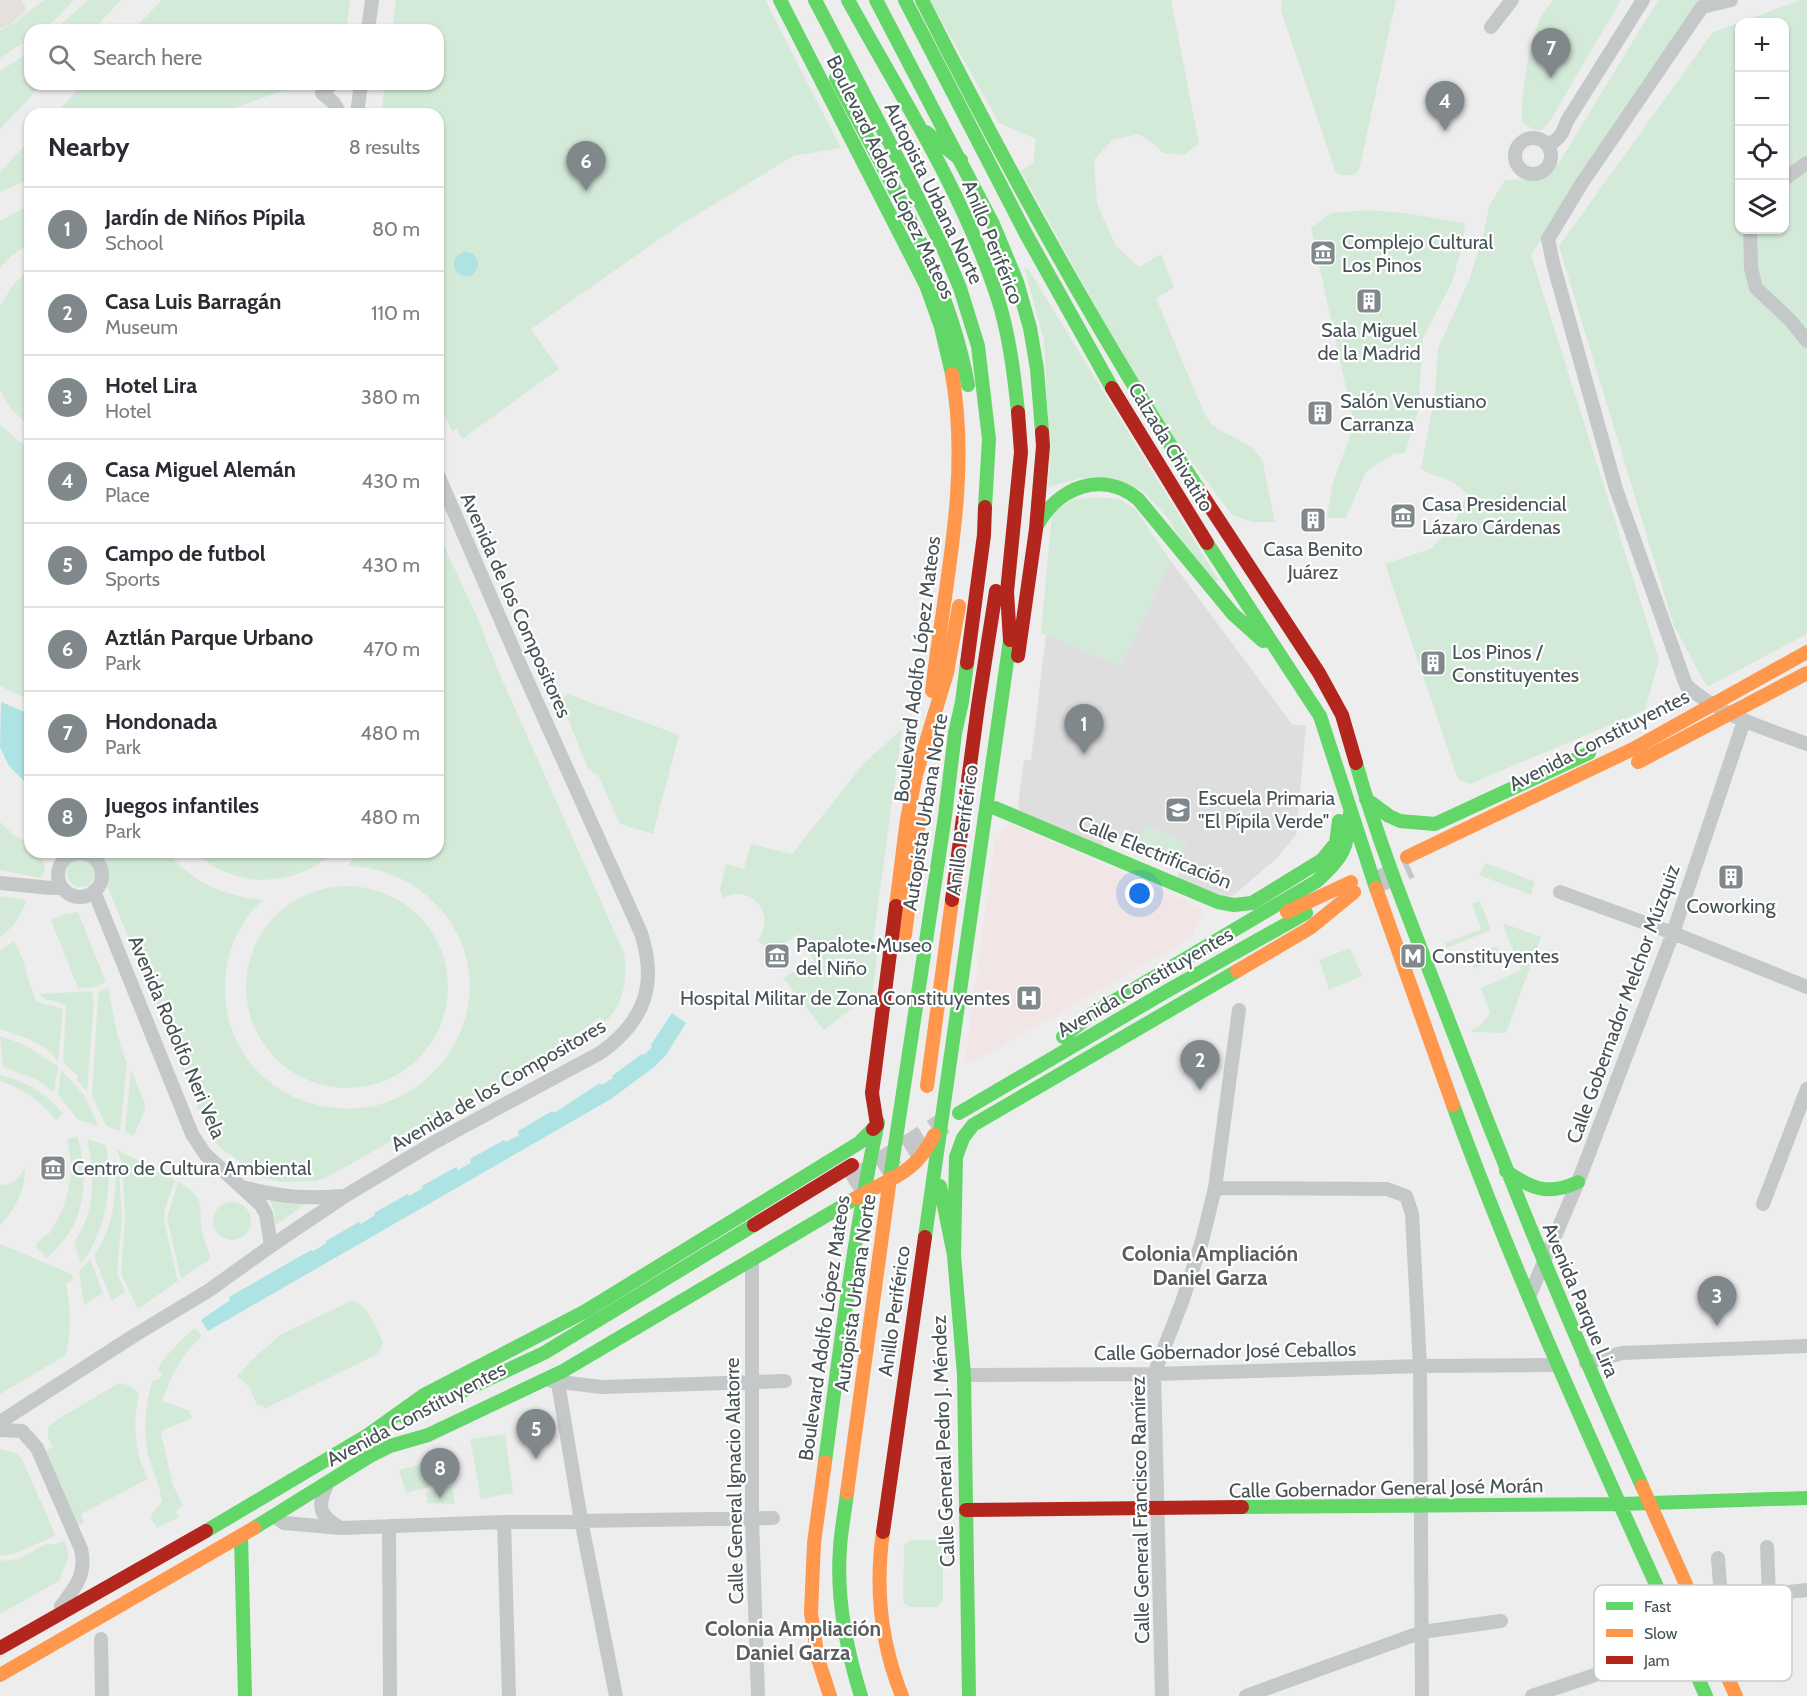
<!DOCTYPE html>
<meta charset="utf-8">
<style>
:root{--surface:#fff;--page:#f2f2f3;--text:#2b2b33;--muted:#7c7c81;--line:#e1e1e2;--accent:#81888c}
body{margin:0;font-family:Cabin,sans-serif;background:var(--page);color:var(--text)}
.controls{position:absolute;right:18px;top:18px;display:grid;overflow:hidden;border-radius:12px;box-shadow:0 2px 4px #0004}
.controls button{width:54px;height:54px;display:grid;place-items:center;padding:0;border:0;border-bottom:2px solid var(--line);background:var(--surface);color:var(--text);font:30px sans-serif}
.you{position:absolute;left:1140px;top:894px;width:21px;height:21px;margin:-15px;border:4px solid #fff;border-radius:50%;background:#1a73e8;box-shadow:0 0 0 9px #1a73e833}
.badge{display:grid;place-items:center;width:39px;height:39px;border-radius:50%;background:var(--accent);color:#fff;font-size:20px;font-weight:700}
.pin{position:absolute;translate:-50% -50px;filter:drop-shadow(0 2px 3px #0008)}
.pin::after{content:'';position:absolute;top:32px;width:21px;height:18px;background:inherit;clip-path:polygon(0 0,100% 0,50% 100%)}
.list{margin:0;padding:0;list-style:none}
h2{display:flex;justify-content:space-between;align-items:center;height:78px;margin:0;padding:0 24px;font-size:26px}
h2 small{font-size:20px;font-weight:400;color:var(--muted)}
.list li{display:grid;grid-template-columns:39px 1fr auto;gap:18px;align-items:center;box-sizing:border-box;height:84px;padding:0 24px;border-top:2px solid var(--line)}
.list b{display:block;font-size:22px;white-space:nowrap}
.list p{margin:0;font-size:20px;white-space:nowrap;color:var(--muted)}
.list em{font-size:20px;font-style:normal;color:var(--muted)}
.icon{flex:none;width:33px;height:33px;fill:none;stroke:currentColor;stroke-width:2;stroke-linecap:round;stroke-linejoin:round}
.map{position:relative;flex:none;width:1807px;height:1696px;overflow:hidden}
.search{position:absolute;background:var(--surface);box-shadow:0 2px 4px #0004;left:24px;top:24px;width:420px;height:66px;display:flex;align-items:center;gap:15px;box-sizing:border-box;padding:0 21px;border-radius:18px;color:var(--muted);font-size:22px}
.panel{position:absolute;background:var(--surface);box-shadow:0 2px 4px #0004;left:24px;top:108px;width:420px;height:750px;border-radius:18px}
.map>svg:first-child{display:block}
</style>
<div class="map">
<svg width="1807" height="1696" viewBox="0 0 1807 1696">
<rect width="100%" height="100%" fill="#ededed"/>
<path fill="#dfdedf" d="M1171,561L1292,724L1306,726L1296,835L1277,858L1234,895L1219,898L1176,880L1181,868L1108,834L1102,846L1020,811L1018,805L1024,760H1031L1046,635L1120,665Z"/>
<path fill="#f2e5e6" d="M1009,823L1204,909L1192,937L970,1064L965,1059L995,842Z"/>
<path fill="#d4ead8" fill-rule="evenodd" d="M45,0H74C61,14 49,30 30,30V39L0,58V30L14,23Z
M88,0H121L93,30H55Z
M162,0H350L346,30H133Z
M396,0H765L841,148L793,156L677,227L531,329L559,369L462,439L457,429L452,432L438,399V114H381L385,84H438V30H392Z
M930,0H1171L1199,143L1184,155L1163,153L1155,145L1139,134L1112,140L1094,160L1097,204L1116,246L1139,267L1161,254L1174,288L1156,298L1204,413L1213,426L1251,447L1262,459L1275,522H1253L1232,515L1169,431L1125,360L1021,171L1033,163L1036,139L999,123Z
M1282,0H1396L1359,170L1354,175H1339L1336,173L1281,11Z
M1554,0H1621L1550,121L1542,130H1534L1523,123C1518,106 1530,41 1538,24C1541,14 1547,7 1554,0Z
M1658,0H1717L1702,4L1531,255L1659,660L1645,710L1470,784L1458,779L1385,564L1432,548L1454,524L1467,494C1454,478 1439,479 1421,469L1435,394L1438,348L1470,278L1484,231L1489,206L1505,180L1543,179L1560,161Z
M1801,0H1807V634L1707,687L1674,626L1559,246L1713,32ZM1740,22H1784V230H1740Z
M29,52L30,84H43L0,129V71Z
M83,84H302L217,114H55Z
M30,140V179L0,192V172Z
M30,205V243L11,256L0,268V221Z
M1368,210L1404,213L1465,223L1462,247L1452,282L1423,338L1418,413L1405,453L1393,454L1366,472L1346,518H1327L1332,486L1354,424L1311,228L1331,213Z
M1024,267L1029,270L1218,579L1216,582L1183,545L1168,518L1142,490L1106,481L1082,478L1048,487L1050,465L1044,340Z
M30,268V427L10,408L0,390V306L13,285Z
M0,425L30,450V700L0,686Z
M1095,497L1120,499L1135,509L1171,561L1120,665L1041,633L1052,513L1072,500Z
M438,533L478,619L500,675L624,953C628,978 624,1005 604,1023L599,1017L577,1035L581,1041L444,1111L328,1177L314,1181L280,1182L263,1178L225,1151L214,1142L206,1128L107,885L106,861L100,852H168C192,883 225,896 263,900C230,929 219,975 228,1016C236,1053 264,1086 299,1099C429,1150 531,986 427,896C405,877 376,866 347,866L360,852H438Z
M568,694L679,735L653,834L620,824L599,777L588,769L560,699Z
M902,729L873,941L879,942L872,994L824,1030L783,978L814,960L798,935L770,952L758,940C777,914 751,883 723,898L720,889L726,864L744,869L751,844L792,854L864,763Z
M0,822L14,835L30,844V852H42L45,871L41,878L0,870Z
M1147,825L1188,844L1179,865L1137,846Z
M194,852H334C293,889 235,889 194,852Z
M67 873a14 14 0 1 1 28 0a14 14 0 1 1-28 0Z
M1486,863L1535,882L1531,895L1479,875Z
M246 987a101 101 0 1 1 202 0a101 101 0 1 1-202 0Z
M0,896L26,900C21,916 14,927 0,937Z
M1480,901L1491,930L1446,948L1445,943L1481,929L1472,904Z
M78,912L106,982L95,987L78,988L51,920L65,914Z
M1505,924L1541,937L1506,1033L1472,1032L1471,1030L1482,1024L1490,1013L1481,988L1521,970L1503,925Z
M14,941C25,959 28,981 36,1001C45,1007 56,1004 63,1010L58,1061L52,1055L53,1053L29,1039L0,1029V950Z
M1496,946L1501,957L1474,969L1469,957Z
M1350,948L1362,976L1329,990L1319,960Z
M108,988L118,1037L127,1065L120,1131L106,1126L92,1095L98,995L100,991Z
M92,991L94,1001L87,1092L76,1079L78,1076L63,1062L66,1007C58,998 47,1004 39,994Z
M0,1036L23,1044L58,1066L54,1092L37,1080L3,1067Z
M61,1070L84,1095L99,1127L77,1119L58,1094Z
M131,1070L145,1103V1109L134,1136L125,1132Z
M0,1075C27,1081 46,1093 63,1114L56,1120C41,1102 23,1088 0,1081Z
M77,1136C87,1166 87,1206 69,1233C63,1242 55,1250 47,1258L35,1246L46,1234L48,1235C68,1207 76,1174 67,1140Z
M87,1139L106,1145C113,1187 107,1230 81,1264L74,1242C96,1212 95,1174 87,1139Z
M116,1149L175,1180L165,1209L164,1221L178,1281L138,1309L121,1274L125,1215L122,1163Z
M114,1157L119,1171L122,1218L117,1273L125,1292L112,1301L94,1256C114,1226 118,1192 114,1157Z
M25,1167C25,1192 16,1207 0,1226V1185C13,1185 19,1178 25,1167Z
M178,1182C210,1199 196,1208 203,1236C205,1245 210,1250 210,1259L181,1279L167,1218Z
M270,1201L306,1204L275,1225L274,1210Z
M213 1221a19 19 0 1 1 38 0a19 19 0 1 1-38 0Z
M0,1244L72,1274L73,1280L66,1284C71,1308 71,1331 66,1355L0,1394Z
M90,1259L103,1293L84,1305L79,1272Z
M351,1301C369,1304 375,1327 383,1342L381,1350L374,1356L264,1409L262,1405L257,1406L250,1388L237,1376L253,1359L280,1335Z
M195,1328L202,1336C182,1354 171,1376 162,1401L189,1410L192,1418L163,1430L161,1434L173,1485L183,1506L176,1511L179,1517L157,1528L150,1517L162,1501C160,1488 155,1477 151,1465C142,1438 144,1406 153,1380L160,1379L162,1373L157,1371C163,1357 183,1338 195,1328Z
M119,1383L131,1386L139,1394C133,1423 134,1452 148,1479L81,1514L84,1523L76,1526L45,1451L53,1447L48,1438V1427L55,1421Z
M505,1434L513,1493L481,1499L470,1439Z
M0,1449L16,1453L22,1459L55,1534L53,1537L13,1554L0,1556Z
M441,1459L448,1482L406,1493L399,1470Z
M452,1485L455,1504L428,1503L426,1493Z
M910,1540H939L943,1546V1600L938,1607H909L903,1602L904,1545Z
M64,1541L69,1555L59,1581L0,1614V1561L21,1558L46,1544H56Z"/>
<path fill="#e4e0dc" d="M0,0H21L25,6V13L9,25L0,28Z"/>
<path fill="#ade3e3" d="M454 264a12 12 0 1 1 24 0a12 12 0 1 1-24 0Z
M1,702L30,714V787L9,766L0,747Z
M672,1013L686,1023L666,1055L654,1067L611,1099L208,1331L201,1320L230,1300L229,1297L311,1250L313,1251L327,1243L326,1241L359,1222L361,1224L375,1215L374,1213L408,1194L409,1196L423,1188L422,1186L456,1167L458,1170L471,1163L470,1159L504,1140L506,1142L519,1135L518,1131L552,1111L554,1113L600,1083L602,1085L613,1078L612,1076L642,1054L644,1055L652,1047L651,1045Z"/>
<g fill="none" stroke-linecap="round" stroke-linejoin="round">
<path stroke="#c4c6c8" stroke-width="22" stroke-dasharray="22 11" stroke-linecap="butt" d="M1375,883L1410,867
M849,1183L944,1123"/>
<path stroke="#c5c8c8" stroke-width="14" d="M1731,0L1702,7L1582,183L1548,239L1553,263L1616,489L1686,685C1720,716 1765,728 1807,744
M1491,27L1512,0
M368,30L372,0
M332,84L322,93L334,103L340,114
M357,114L361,84
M1515 156a18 18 0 1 1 36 0a18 18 0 1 1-36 0Z
M1548,146C1559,139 1563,133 1567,121L1643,0
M1784,179L1807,163
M1750,230L1751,268L1756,288L1790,320L1807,341
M58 875a22 22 0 1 1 44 0a22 22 0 1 1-44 0Z
M0,883L51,888H63
M94,891L192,1134L205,1154L261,1205L266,1214L271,1246
M1560,892L1673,933L1807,987
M246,1188C281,1197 306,1199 342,1196
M1215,1188L1387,1189L1406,1196L1412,1214L1420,1366L1422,1696
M1763,1204L1807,1089
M752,1265V1519L758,1696
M1529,1297L1578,1182L1673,933L1744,721
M1586,1363L1622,1353L1807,1346
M964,1375L1154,1374L1420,1366L1558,1365
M551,1381L602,1387L785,1381
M558,1383L581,1520L616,1696
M0,1422L135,1335L208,1291L271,1246L345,1196L435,1142L600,1053C644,1022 658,985 641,933L522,669L438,475
M0,1430L22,1431L37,1448L81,1549C87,1574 75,1588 61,1606
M326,1487C317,1507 320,1516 339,1527
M274,1516L284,1523L341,1528L504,1522L773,1518
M504,1522L509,1696
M389,1526L390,1696
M1767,1547L1769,1594
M1718,1558L1721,1599
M1693,1602L1807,1590
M101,1639L102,1696
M1162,1696L1154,1374L1182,1302L1202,1241L1215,1188L1239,1010
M1246,1696L1422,1632L1501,1621
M1532,1696L1682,1646"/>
<path stroke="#63d668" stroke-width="14" d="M780,0L926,285L941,327L952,374
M815,0L908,178L944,250L960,288L978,346L989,439L985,507
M848,0C901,96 962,191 997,296C1009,333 1014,373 1018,412
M876,0L993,224L1017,282L1030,328L1037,369L1042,432
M905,0L1026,234L1112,388
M922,0C1007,169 1098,334 1201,493
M836,78C887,177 948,275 968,385
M926,132L961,160
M1038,524C1059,487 1102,470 1138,499L1233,614L1263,641
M1207,543L1320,716L1376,888
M1356,763C1381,852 1417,938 1450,1024C1509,1180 1573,1334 1642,1486
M1366,799L1389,816L1400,821L1435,824L1589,753
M995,808L1218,902L1234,905L1252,903L1322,860L1336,843L1339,821
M1063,1037L1092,1014L1317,881C1344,855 1347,851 1350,813
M1453,1105C1526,1306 1619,1500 1706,1696
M959,1113L1167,991L1306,913
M1506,1171C1532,1189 1548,1196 1578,1182
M890,1178L945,816L955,733L962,702L967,663
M940,1186L954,1255L964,1375L969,1696
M925,1237L1010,640
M954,1255L956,1157L963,1138L973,1125L1237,971
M405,1418L544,1353L754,1225
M825,1462C840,1348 854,1234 878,1122
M847,1493C845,1511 841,1530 840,1548C836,1599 846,1648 861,1696
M1242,1507L1621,1504L1807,1498
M254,1528L370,1456L390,1446L428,1435L563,1371L856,1198
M206,1531L368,1435L424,1395L584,1312L859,1143L873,1129
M241,1536L245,1696"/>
<path stroke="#ff974d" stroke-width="14" d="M932,691C944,586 971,480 952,374
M1638,762L1807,673
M1407,857L1633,749L1807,652
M1376,888L1453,1105
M896,906L907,819L916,775L947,673L959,606
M1287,912L1351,882
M905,935L919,822
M1237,971L1310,928L1354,892
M927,1086L952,900
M856,1198C890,1178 916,1174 934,1135
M825,1462L814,1543L811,1613L818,1659L830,1696
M1642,1486L1736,1696
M847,1493L890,1178
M883,1532C875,1588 881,1644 902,1696
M0,1675L254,1528"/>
<path stroke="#b3261e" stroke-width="14" d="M1112,388L1207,543
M1201,493L1319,673L1342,715L1356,763
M1010,640L1007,592L1021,452L1018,412
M1018,656L1036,529L1043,446L1042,432
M967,663L984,535L985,507
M952,900L978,706L996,591
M873,1129L877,1125L872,1093L896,906
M754,1225L852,1165
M966,1510L1242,1507
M883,1532L925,1237
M0,1648L206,1531"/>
</g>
<defs>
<symbol id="museum-square" viewBox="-11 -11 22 22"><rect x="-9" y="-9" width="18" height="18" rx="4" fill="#81888c" stroke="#fff"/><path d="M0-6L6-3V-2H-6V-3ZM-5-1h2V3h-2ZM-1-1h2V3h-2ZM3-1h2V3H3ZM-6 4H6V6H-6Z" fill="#fff"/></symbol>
<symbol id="building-square" viewBox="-11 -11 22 22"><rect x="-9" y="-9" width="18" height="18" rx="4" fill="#81888c" stroke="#fff"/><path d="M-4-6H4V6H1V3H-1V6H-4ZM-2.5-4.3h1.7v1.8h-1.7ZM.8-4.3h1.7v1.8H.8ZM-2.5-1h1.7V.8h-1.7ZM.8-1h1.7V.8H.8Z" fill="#fff"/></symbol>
<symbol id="school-square" viewBox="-11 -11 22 22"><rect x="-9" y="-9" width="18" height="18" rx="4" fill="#81888c" stroke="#fff"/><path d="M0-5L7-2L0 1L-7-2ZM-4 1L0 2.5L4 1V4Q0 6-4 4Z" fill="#fff"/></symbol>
<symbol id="metro-square" viewBox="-11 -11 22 22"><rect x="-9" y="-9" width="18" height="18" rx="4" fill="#81888c" stroke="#fff"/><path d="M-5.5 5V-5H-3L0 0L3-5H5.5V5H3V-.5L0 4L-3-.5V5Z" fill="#fff"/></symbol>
<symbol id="hospital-square" viewBox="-11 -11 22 22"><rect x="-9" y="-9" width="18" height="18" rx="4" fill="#81888c" stroke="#fff"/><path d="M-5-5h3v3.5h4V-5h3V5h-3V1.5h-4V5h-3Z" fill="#fff"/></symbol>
</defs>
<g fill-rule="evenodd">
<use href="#museum-square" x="1308" y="238" width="30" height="30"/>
<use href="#building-square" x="1354" y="286" width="30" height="30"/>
<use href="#building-square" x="1305" y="398" width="30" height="30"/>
<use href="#museum-square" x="1388" y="501" width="30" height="30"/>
<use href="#building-square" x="1298" y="505" width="30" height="30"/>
<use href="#building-square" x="1418" y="648" width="30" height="30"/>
<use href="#school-square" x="1163" y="795" width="30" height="30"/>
<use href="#building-square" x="1716" y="862" width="30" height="30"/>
<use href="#museum-square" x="762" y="941" width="30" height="30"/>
<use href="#metro-square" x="1398" y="941" width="30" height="30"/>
<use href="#hospital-square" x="1014" y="983" width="30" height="30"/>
<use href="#museum-square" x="38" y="1153" width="30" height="30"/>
</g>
<g text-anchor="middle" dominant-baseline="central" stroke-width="4.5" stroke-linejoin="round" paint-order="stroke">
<g font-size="20" fill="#475257" stroke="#fff">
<text transform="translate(891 177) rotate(64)">Boulevard Adolfo López Mateos</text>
<text transform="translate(934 193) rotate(64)">Autopista Urbana Norte</text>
<text transform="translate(993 242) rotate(68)">Anillo Periférico</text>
<text transform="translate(1171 447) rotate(59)">Calzada Chivatito</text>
<text transform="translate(516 605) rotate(66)">Avenida de los Compositores</text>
<text transform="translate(917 669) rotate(-83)">Boulevard Adolfo López Mateos</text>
<text transform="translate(1599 740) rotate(-27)">Avenida Constituyentes</text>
<text transform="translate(925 812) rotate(-81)">Autopista Urbana Norte</text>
<text transform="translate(962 830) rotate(-82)">Anillo Periférico</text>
<text transform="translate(1155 852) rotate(22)">Calle Electrificación</text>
<text transform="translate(1145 982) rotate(-30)">Avenida Constituyentes</text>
<text transform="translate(1623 1004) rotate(-70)">Calle Gobernador Melchor Múzquiz</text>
<text transform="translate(177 1037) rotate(67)">Avenida Rodolfo Neri Vela</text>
<text transform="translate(498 1085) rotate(-30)">Avenida de los Compositores</text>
<text transform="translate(855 1293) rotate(-82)">Autopista Urbana Norte</text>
<text transform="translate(1581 1300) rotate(67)">Avenida Parque Lira</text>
<text transform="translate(894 1311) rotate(-82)">Anillo Periférico</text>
<text transform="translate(824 1328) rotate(-82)">Boulevard Adolfo López Mateos</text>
<text transform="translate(1225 1351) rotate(-1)">Calle Gobernador José Ceballos</text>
<text transform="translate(416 1414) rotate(-28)">Avenida Constituyentes</text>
<text transform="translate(943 1441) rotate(-92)">Calle General Pedro J. Méndez</text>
<text transform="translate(734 1481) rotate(-91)">Calle General Ignacio Alatorre</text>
<text transform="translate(1386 1488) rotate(-1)">Calle Gobernador General José Morán</text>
<text transform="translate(1140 1510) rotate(-91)">Calle General Francisco Ramírez</text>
</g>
<g font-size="20" fill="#475257" stroke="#fff" text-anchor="start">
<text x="1342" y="242">Complejo Cultural<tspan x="1342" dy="23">Los Pinos</tspan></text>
<text x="1369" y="330" text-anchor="middle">Sala Miguel<tspan x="1369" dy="23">de la Madrid</tspan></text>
<text x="1340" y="401">Salón Venustiano<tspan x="1340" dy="23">Carranza</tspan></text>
<text x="1422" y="504">Casa Presidencial<tspan x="1422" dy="23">Lázaro Cárdenas</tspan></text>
<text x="1313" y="549" text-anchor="middle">Casa Benito<tspan x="1313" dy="23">Juárez</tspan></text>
<text x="1452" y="652">Los Pinos /<tspan x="1452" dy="23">Constituyentes</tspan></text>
<text x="1198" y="798">Escuela Primaria<tspan x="1198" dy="23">"El Pípila Verde"</tspan></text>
<text x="1731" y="906" text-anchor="middle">Coworking</text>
<text x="796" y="945">Papalote•Museo<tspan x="796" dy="23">del Niño</tspan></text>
<text x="1432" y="956">Constituyentes</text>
<text x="1010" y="998" text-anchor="end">Hospital Militar de Zona Constituyentes</text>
<text x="72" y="1168">Centro de Cultura Ambiental</text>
</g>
<g font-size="21" font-weight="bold" fill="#5a5e60" stroke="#fff">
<text x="1210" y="1253">Colonia Ampliación<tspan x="1210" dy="24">Daniel Garza</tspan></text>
<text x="793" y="1628">Colonia Ampliación<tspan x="793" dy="24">Daniel Garza</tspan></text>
</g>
</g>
<rect x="1594" y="1585" width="198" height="96" rx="9" fill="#fff" stroke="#c8cbcd" stroke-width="1.5"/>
<rect x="1606" y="1602" width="27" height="8" fill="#63d668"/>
<rect x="1606" y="1629" width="27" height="8" fill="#ff974d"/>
<rect x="1606" y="1656" width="27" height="8" fill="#b3261e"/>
<g font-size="16" fill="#475257">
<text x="1644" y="1612">Fast</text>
<text x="1644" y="1639">Slow</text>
<text x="1644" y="1666">Jam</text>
</g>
</svg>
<div class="controls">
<button>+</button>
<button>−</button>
<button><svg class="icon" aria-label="locate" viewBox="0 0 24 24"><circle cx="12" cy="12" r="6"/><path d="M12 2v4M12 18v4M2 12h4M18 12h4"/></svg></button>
<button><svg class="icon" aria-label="layers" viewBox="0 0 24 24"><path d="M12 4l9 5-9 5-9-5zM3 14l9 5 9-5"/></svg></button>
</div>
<div class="you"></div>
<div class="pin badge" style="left:1084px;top:754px">1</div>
<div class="pin badge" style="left:1200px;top:1090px">2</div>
<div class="pin badge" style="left:1717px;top:1326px">3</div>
<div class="pin badge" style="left:1445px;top:131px">4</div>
<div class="pin badge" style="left:536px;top:1459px">5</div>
<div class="pin badge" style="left:586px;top:191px">6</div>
<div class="pin badge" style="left:1551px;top:78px">7</div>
<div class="pin badge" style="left:440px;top:1498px">8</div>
<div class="search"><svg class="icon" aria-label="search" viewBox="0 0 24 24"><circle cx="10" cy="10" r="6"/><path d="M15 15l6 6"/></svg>Search here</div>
<section class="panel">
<h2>Nearby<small>8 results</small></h2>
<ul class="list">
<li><span class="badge">1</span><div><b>Jardín de Niños Pípila</b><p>School</p></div><em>80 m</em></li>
<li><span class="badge">2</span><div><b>Casa Luis Barragán</b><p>Museum</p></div><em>110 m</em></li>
<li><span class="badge">3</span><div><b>Hotel Lira</b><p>Hotel</p></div><em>380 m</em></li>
<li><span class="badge">4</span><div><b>Casa Miguel Alemán</b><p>Place</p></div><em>430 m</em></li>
<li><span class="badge">5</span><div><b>Campo de futbol</b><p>Sports</p></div><em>430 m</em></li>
<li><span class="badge">6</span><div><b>Aztlán Parque Urbano</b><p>Park</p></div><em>470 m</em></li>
<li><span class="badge">7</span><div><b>Hondonada</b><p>Park</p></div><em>480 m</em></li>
<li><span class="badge">8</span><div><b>Juegos infantiles</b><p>Park</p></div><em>480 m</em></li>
</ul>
</section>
</div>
